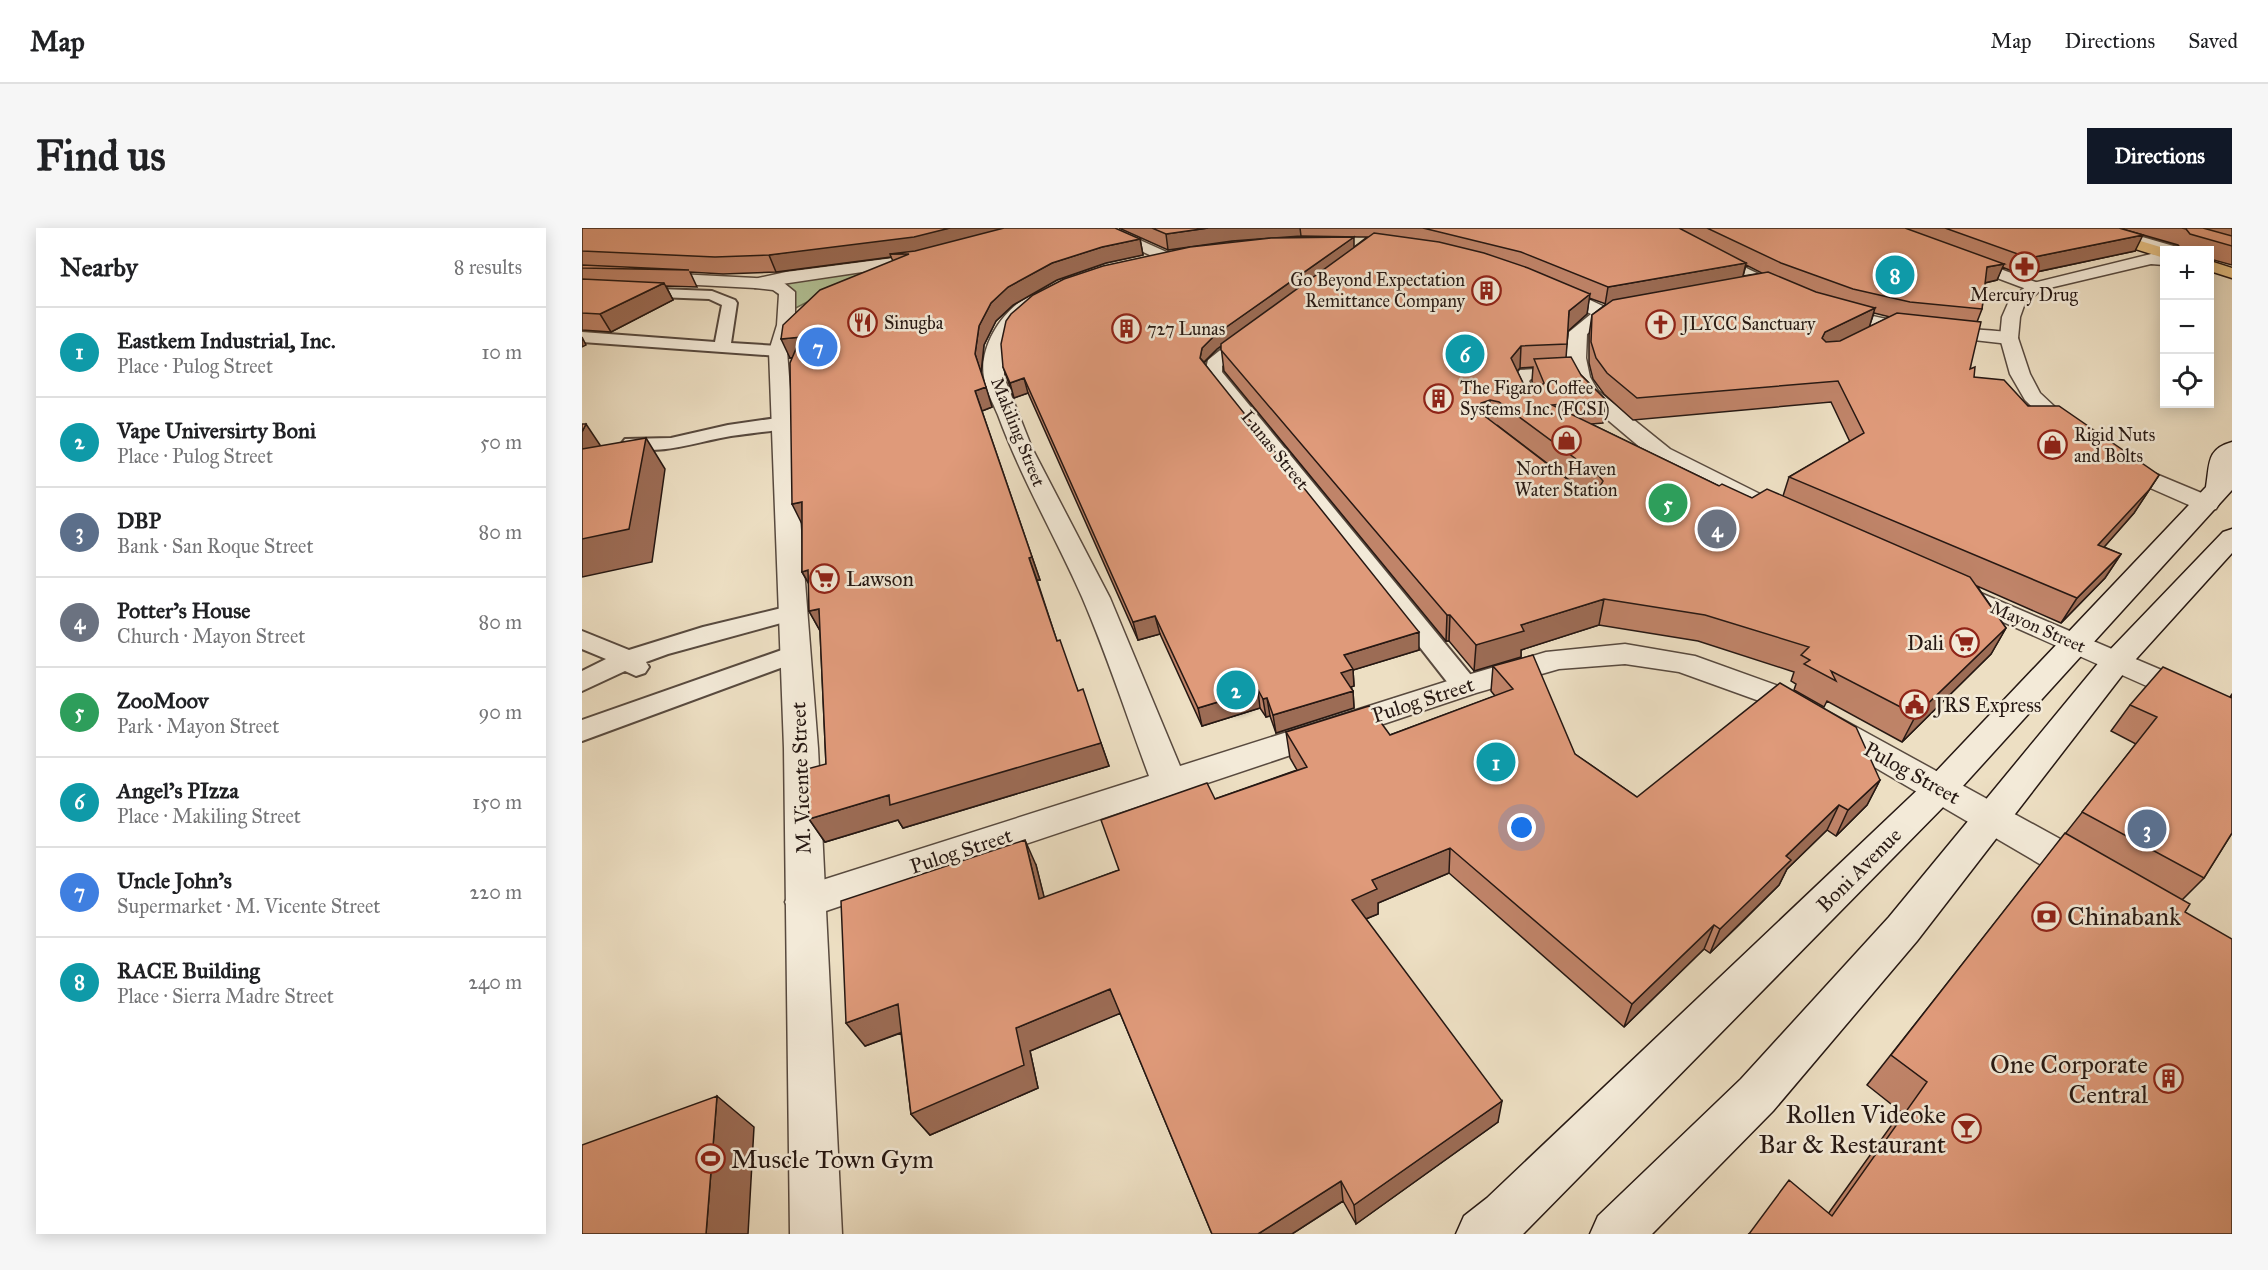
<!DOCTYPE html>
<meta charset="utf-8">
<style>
:root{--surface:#fff;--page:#f6f6f6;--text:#202124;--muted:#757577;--line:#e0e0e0;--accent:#111827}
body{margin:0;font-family:"IM FELL Great Primer",serif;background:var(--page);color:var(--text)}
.controls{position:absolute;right:18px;top:18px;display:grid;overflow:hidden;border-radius:0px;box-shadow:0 3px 15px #0003}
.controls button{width:54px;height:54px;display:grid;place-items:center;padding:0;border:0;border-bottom:2px solid var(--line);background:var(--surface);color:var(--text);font:30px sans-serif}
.you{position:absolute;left:940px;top:600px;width:21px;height:21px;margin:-15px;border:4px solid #fff;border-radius:50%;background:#1a73e8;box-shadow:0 0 0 9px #1a73e833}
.badge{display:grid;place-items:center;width:39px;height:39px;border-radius:50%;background:var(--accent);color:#fff;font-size:20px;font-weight:700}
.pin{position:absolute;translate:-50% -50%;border:3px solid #fff;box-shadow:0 2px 6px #0006}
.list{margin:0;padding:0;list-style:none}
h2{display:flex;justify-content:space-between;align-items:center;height:78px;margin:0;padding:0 24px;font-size:26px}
h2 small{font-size:20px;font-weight:400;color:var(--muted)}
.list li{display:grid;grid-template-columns:39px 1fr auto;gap:18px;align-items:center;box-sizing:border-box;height:90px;padding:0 24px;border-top:2px solid var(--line)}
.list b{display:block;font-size:22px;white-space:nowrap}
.list p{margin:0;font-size:20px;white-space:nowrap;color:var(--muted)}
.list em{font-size:20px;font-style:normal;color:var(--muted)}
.icon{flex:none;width:33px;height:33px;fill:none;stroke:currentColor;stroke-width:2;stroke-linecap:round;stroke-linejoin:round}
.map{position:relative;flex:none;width:1650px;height:1006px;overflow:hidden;border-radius:0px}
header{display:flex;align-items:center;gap:36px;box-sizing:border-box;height:84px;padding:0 30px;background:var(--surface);border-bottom:2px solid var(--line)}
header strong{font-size:28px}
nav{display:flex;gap:33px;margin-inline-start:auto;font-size:21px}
.intro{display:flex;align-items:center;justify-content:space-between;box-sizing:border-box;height:144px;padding:0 36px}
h1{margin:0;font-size:42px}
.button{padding:15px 27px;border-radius:0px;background:var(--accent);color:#fff;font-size:21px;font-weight:700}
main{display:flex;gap:36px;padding:0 36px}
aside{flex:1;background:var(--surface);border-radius:0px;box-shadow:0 3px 15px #0003}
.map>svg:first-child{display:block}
</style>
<header>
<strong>Map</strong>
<nav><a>Map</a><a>Directions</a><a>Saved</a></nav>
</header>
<div class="intro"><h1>Find us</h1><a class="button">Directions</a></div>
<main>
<aside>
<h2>Nearby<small>8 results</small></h2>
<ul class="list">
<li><span class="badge" style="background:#0f9aa8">1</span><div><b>Eastkem Industrial, Inc.</b><p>Place · Pulog Street</p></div><em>10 m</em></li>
<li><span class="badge" style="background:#0f9aa8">2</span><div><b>Vape Universirty Boni</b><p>Place · Pulog Street</p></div><em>50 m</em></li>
<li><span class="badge" style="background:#5c6f8a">3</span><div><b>DBP</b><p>Bank · San Roque Street</p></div><em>80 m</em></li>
<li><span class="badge" style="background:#6b7280">4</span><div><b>Potter's House</b><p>Church · Mayon Street</p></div><em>80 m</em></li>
<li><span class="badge" style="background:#2e9e5b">5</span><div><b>ZooMoov</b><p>Park · Mayon Street</p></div><em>90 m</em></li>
<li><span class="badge" style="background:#0f9aa8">6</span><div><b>Angel's PIzza</b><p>Place · Makiling Street</p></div><em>150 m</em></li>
<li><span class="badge" style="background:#3f7fe0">7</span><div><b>Uncle John's</b><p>Supermarket · M. Vicente Street</p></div><em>220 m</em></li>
<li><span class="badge" style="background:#0f9aa8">8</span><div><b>RACE Building</b><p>Place · Sierra Madre Street</p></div><em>240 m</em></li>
</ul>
</aside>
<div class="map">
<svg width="1650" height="1006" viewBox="0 0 1650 1006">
<rect width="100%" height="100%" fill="#eddfc3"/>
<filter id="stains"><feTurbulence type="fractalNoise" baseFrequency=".00333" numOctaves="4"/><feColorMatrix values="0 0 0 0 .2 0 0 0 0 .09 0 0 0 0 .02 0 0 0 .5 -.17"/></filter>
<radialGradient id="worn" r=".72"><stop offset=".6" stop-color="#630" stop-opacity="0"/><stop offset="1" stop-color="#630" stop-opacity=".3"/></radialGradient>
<path fill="#b3c397" stroke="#6c6e55" stroke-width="1.5" d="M310,39L231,71L206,84L201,71L180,53Z"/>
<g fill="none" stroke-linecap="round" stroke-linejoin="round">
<defs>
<path id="service" d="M1510,0H1529L1595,19L1597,22L1582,24L1512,3Z
M0,58L130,63L153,72L155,75L149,115L196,118L204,123L196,128L0,114V104L133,114L140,77L127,71L0,66Z
M669,100L677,105L640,138V144L893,452L897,458L893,464L883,467L873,464L623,145L626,132L663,102Z
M989,139L995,140L997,144L995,148L949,151L947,153L958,176L955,180H943L929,153L938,142Z
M202,189L209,191L211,195L209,199C189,204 169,205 149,208C113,214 80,228 43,219L40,215L43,211L89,210L146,197Z
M212,377L221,379L224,384L221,389L86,426L64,434L67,439L63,445L54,448L43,443L0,463V443L24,431L0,421V403L47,422L121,399Z
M214,417L223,419L227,425L223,431L0,513V492Z"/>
<path id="minor" d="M512,0H531L589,26L592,29L589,32H579L514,3Z
M1068,0H1086C1150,32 1213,69 1282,86C1329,98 1379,100 1427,104L1433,106L1436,110L1433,114L1427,116L1321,104L1253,89L1183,61Z
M1288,0H1308L1459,56L1461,59L1453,64L1447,62L1290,3Z
M342,26L350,31L347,34L173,60L165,55L167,52L204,44Z
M965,52L1023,79L1040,75L1046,76L1049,80L1046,84L1027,89L1005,106L1004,130L1008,149L1016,163L1088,221L1188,271L1191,276L1188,281L1179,283L1170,281L1072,231L1001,171L988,149L984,130L987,104L1009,86L959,60L957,57Z
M458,64L466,69L444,88L430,103L422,123V149L450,220L528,370L598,538L872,451L964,424L1043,416L1113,428L1205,461L1520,634L1525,645L1520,656L1506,660L1492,656L1183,475L1097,444L1043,436L977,441L894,465L223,690L209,686L203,674L209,662L567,548C545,489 525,427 500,369C473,308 439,250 416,187C411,175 404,162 402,149C396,116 426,72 458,64Z
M1368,352L1650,472V496L1358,366L1354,360L1358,354Z"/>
<path id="tertiary" d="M1569,26L1582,27V37L1569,36L1459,62L1443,75L1438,89L1436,110L1448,146L1458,165L1504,208L1501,213L1493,215L1485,213L1443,172L1428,146L1418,110L1420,89L1427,73L1447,56Z
M0,41L173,50L202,55L213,64V97L205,123L236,520L260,1006H208L202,520L187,123L195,97L197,66L191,62L173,60L0,51Z
M1533,229L1634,271L1637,276L1634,281L1625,283L1616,281L1525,241L1521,236L1525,231Z"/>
<path id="secondary" d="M1650,214V262L1370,570L941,1006H874L882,988L905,970L1346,552L1624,259C1628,236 1624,221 1650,214Z
M1650,301V325L1545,441L1335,713L1191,883L1070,1006H1008L1016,988L1159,851L1307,689L1523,427L1641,304Z"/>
<path id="trunk" d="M1494,0H1516L1588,22H1582V30L1496,3Z
M1628,33L1650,40V50L1628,43Z"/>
</defs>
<use href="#service" stroke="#584a3f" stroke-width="4"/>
<use href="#minor" stroke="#584a3f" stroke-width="3"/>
<use href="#tertiary" stroke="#584a3f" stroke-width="3"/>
<use href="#secondary" stroke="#261813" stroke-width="3"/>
<use href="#trunk" stroke="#261813" stroke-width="3"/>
<use href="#service" fill="#f3ead8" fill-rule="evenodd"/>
<use href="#minor" fill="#f3ead8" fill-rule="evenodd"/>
<use href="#tertiary" fill="#f3ead8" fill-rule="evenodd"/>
<use href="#secondary" fill="#f3ead8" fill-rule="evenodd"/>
<use href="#trunk" fill="#e6c082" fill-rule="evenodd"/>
</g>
<path fill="#c08469" stroke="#261813" stroke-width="1.5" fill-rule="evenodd" d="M0,0L558,11L561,27L524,35L475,52L431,77L414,93L402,117L399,145L410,179L400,183L458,352H455L475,413L496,463L519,515L527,538L321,600L316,592L243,614L227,591L244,536L238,403L227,383V356L220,344V296L210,130H208L311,33L309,29L194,44L141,46L108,44L115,59L84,58L91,72L29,104L0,102Z
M537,0H1537L1553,23L1440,47L1420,39L1415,52L1403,55L1400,81L1395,94L1388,141L1392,149L1577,247L1552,285L1522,319L1539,326L1523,350L1479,395L1395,358L1424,400L1409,426L1320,514L1245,473L1242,479L1212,462L1214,456L1209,453L1212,444L1116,413L1017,397L939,422V429L892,443L867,413H864L642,143L639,118L635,121L622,135L837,422L771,442L772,458L769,459L771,463L772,480L694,505L688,488L684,489L678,480L620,498L578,406L556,412L446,165L432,170L421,139L684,10L650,13L586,22ZM719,8L778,9H785L772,19L692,10ZM1164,37L1180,45L1161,48ZM1007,70L1024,76L1010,87L1007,107V135L1011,151L1022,166L1051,192L1249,174L1268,214L1207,249L1201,268L1170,270L1137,258L1009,196L1021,195L1024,172L999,147L984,130L986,103L1005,86ZM1292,85L1308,89L1287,99ZM951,139L950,153L952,159H943L935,143L938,140ZM915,197L999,261H998Z
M1537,0H1650V37L1628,31V22H1600L1596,17Z
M911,438L993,526L1055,569L1298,552L1285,577L1254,608L1245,602L1205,641L1197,657L1155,699L1128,725L1122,721L1042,799L867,645L796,675V686L784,691L916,894L774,996L761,973L710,1006H630L538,785L448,823L456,860L348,907L329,886L319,805L283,818L454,637L462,670L537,642L633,571L715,542L708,530L704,504L808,507L913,468L909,463Z
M1650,466V605L1622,650L1600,672L1603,684L1650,1006H1166L1246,986L1319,884L1285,857L1554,516L1529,503L1548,477L1649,470L1648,469Z"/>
<path fill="#9c6c55" stroke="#261813" stroke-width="1.5" d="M368,0H434L338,25L308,26L309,29L194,44L187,27Z
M626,0H718L719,8L650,13L586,22L584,6Z
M1561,7L1553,23L1440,47L1447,30Z
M772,9V21L635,121L622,134L618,130L620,120L633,107Z
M558,11L561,27L524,35L475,52L431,77L414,93L402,117L399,145L393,126L397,98L409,75L426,59L470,35L520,19Z
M1164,35L1160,52L1023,77L1026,59Z
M1422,36L1415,52L1398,56L1405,39Z
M82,55L91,72L29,104L18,86Z
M1008,66L1005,86L985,104L987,83Z
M1293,80L1287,100L1237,124L1240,110L1243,104Z
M0,109L4,117L0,119Z
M219,109L228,128L208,130L199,111Z
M939,118L938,140L927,152L929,130Z
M442,150L446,165L432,170L428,155Z
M404,159L410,179L400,183L393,163Z
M908,172L906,195L897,181L899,175Z
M4,196L24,226L0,238V204Z
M64,210L83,241L70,334L0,349V311Z
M1577,247L1552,285L1502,342L1516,317Z
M220,274L221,298L210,276Z
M1539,326L1523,350L1479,395L1495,370Z
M450,329L458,352H455L447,330Z
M226,342L233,366L220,344Z
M1022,371L1017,397L939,422V429L892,443L894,417L939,397Z
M237,381L240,406L227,383Z
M865,387H868L867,413H864Z
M573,388L578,406L556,412L551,394Z
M1424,400L1409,426L1320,514L1334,487Z
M837,404V422L771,442L772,458L760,462L759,445L762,427Z
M676,462L678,480L620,498L616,480Z
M771,463L772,480L694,505L691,487Z
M685,470L688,488L684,489L681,471Z
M519,515L527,538L321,600L316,592L243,614L227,591L307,567Z
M1298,552L1285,577L1254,608L1266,582Z
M1257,577L1245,602L1205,641L1197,657L1128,725L1138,701L1204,628Z
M443,612L454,637L469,696L457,671Z
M868,620L867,645L796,675V686L771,696L770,672L790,652Z
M1132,697L1122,721L1042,799L1050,776Z
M528,761L539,785L448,823L456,860L348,907L329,886L434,800Z
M316,776L334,799L283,818L264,795Z
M135,868L172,899L166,1006H124Z
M920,873L916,894L774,996L772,977Z
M759,953L761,973L710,1006H676Z"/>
<path fill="#df9a7a" stroke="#261813" stroke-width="1.5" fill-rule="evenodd" d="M0,0H368L332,9L187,27L133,29L0,23Z
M422,0H533L558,11L520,19L470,35L426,59L409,75L397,98L393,126L404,159L393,163L450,329L447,330L475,413L478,412L496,463L501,461L519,515L308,577L307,567L227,591L225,541L244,536L237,381L227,383L226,342L220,344V274L210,276L208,135L219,109L199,111L201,97L238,62L327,26H308L333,23Z
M570,0H626L584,6Z
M841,0H1097L1164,35L1026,59L939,24Z
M1125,0H1323L1422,36L1405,39L1400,81L1328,74L1271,61L1199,35Z
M1363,0H1537L1561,7L1447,30Z
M1600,0H1621L1650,8V18L1608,6L1604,1Z
M792,5L857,14L902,25L946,40L1008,66L987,83L985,116L939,118L929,130L943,159L957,160L962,155L952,131L989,129L999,147L1024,172L970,177L1137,258L1140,256L1170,270L1185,261L1388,349L1424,400L1334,487L1249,443L1254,453L1222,436L1228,432L1219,427L1227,419L1123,387L1022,371L939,397L942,403L894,417L868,387H865L639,122V116ZM908,172L917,174L1017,248L1021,253L1016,262L998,261L900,186L897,181L899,175Z
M772,9L633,107L620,120L618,130L837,404L762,427L771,441L759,445L771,463L691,487L685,470L681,471L676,462L616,480L573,388L551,394L442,150L428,155L421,139L419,116L424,93L429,86L451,67L482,51L521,38L608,19L689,10Z
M0,37L107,42L0,40Z
M1186,44L1234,64L1293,80L1243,104L1240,110L1244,114L1258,113L1315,85L1399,94L1388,141L1393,139L1392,149L1422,152L1446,178H1477L1577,247L1567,262L1516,317L1539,326L1495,370L1207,249L1282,205L1256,153L1055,170L1025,145L1014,130L1009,114L1010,87L1031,72Z
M0,51L82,55L18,86L0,85Z
M0,196H4L0,204Z
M64,210L47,301L0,311V221Z
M951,427L993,526L1055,569L1198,455L1274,499L1298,552L1266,582L1257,577L1204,628L1209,632L1166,674L1138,701L1132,697L1050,776L868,620L790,652L795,661L770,672L920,873L772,977L759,953L676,1006H630L528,761L434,800L442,837L329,886L316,776L264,795L259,673L443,612L457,671L537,642L519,592L625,555L633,571L725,539L704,504L787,478L808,507L931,461L911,438Z
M1581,439L1650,470V605L1622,650L1500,584L1575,489L1548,477Z
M1483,605L1608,676L1603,684L1650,711V1006H1167L1207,952L1250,988L1345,854L1309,827Z
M135,868L124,1006H0V917Z"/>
<defs>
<symbol id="pharmacy-ring" viewBox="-11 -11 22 22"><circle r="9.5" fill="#f3ead8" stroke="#8f2418" stroke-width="1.5"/><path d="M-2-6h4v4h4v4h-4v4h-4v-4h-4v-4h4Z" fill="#8f2418"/></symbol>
<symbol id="building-ring" viewBox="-11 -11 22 22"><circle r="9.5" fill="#f3ead8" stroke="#8f2418" stroke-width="1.5"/><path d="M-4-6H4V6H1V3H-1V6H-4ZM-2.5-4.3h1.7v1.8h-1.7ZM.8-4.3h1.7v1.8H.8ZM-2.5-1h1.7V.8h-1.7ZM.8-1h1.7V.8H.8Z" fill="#8f2418"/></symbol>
<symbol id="restaurant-ring" viewBox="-11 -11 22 22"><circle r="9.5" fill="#f3ead8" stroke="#8f2418" stroke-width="1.5"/><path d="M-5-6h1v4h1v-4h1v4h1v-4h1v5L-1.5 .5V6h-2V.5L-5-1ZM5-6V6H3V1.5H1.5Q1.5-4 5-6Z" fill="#8f2418"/></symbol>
<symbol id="church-ring" viewBox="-11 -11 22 22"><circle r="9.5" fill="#f3ead8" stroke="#8f2418" stroke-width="1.5"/><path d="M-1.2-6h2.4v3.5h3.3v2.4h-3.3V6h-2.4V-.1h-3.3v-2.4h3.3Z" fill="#8f2418"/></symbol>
<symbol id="shop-ring" viewBox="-11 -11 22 22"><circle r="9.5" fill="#f3ead8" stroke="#8f2418" stroke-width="1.5"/><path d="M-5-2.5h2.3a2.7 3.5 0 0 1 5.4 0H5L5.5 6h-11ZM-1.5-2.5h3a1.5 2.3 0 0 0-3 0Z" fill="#8f2418"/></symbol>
<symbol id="supermarket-ring" viewBox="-11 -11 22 22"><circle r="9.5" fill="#f3ead8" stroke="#8f2418" stroke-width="1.5"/><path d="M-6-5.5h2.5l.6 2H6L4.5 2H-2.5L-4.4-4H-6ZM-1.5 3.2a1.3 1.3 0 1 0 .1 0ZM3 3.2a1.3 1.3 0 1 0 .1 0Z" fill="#8f2418"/></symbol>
<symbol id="civic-ring" viewBox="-11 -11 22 22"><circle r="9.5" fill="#f3ead8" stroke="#8f2418" stroke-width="1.5"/><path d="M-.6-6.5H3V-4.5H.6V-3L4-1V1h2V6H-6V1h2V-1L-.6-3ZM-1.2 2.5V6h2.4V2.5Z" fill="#8f2418"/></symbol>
<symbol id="bank-ring" viewBox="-11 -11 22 22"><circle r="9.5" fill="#f3ead8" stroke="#8f2418" stroke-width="1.5"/><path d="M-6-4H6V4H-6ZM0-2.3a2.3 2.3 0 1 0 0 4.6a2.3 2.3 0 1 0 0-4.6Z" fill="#8f2418"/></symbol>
<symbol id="bar-ring" viewBox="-11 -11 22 22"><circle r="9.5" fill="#f3ead8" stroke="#8f2418" stroke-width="1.5"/><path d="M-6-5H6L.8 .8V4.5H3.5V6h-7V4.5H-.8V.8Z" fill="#8f2418"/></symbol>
<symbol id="stadium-ring" viewBox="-11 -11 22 22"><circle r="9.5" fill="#f3ead8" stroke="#8f2418" stroke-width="1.5"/><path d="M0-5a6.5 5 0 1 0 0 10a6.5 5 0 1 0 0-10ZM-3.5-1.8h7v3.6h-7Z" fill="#8f2418"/></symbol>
</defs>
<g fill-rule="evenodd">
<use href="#pharmacy-ring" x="1426" y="22" width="33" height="33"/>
<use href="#building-ring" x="888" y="46" width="33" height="33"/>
<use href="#restaurant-ring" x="264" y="78" width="33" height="33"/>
<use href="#church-ring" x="1062" y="80" width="33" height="33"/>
<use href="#building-ring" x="528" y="84" width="33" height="33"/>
<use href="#building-ring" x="840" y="154" width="33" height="33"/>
<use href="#shop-ring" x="968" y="196" width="33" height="33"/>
<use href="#shop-ring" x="1454" y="200" width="33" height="33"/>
<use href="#supermarket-ring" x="226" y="334" width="33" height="33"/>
<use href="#supermarket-ring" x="1366" y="398" width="33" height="33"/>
<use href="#civic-ring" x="1316" y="460" width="33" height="33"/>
<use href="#bank-ring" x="1448" y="672" width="33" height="33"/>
<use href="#building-ring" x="1570" y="834" width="33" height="33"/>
<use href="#bar-ring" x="1368" y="884" width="33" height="33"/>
<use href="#stadium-ring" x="112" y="914" width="33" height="33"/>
</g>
<g text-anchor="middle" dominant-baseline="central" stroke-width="5" stroke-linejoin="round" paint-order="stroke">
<g font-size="18" fill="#261813" stroke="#f3ead8" text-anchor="start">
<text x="883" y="52" text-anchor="end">Go Beyond Expectation<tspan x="883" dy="21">Remittance Company</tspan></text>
<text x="1442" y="67" text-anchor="middle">Mercury Drug</text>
<text x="302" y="95">Sinugba</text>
<text x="1100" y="96">JLYCC Sanctuary</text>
<text x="565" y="101">727 Lunas</text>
<text x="878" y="160">The Figaro Coffee<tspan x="878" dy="21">Systems Inc. (FCSI)</tspan></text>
<text x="1492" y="207">Rigid Nuts<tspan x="1492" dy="21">and Bolts</tspan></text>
<text x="984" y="241" text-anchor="middle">North Haven<tspan x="984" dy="21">Water Station</tspan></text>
</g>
<g font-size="18" fill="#261813" stroke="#f3ead8">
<text transform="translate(436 204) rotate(68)">Makiling Street</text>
<text transform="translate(693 222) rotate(51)">Lunas Street</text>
<text transform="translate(1456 399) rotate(24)">Mayon Street</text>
</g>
<g font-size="21" fill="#261813" stroke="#f3ead8" text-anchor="start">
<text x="264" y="351">Lawson</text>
<text x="1362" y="415" text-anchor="end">Dali</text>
<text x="1353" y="477">JRS Express</text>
</g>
<g font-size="21" fill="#261813" stroke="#f3ead8">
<text transform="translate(841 472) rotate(-18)">Pulog Street</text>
<text transform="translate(1330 545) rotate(29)">Pulog Street</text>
<text transform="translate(219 550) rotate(-92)">M. Vicente Street</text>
<text transform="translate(379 623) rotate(-18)">Pulog Street</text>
<text transform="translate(1277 642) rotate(-45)">Boni Avenue</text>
</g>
<g font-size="26" fill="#261813" stroke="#f3ead8" text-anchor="start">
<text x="1485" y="688">Chinabank</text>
<text x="1566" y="836" text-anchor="end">One Corporate<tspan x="1566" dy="30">Central</tspan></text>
<text x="1364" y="886" text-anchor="end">Rollen Videoke<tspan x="1364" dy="30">Bar &amp; Restaurant</tspan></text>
<text x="149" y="931">Muscle Town Gym</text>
</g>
</g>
<rect width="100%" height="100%" filter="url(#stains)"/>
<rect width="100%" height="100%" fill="url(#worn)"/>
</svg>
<div class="controls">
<button>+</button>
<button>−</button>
<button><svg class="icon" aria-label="locate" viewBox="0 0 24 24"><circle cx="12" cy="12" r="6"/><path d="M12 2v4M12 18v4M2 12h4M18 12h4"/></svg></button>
</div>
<div class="you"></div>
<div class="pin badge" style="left:914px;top:534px;background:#0f9aa8">1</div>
<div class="pin badge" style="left:654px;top:462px;background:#0f9aa8">2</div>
<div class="pin badge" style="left:1565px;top:601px;background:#5c6f8a">3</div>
<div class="pin badge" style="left:1135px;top:301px;background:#6b7280">4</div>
<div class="pin badge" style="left:1086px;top:275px;background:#2e9e5b">5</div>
<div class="pin badge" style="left:883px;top:126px;background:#0f9aa8">6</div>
<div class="pin badge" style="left:236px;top:119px;background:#3f7fe0">7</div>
<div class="pin badge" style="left:1313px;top:47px;background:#0f9aa8">8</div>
</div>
</main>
